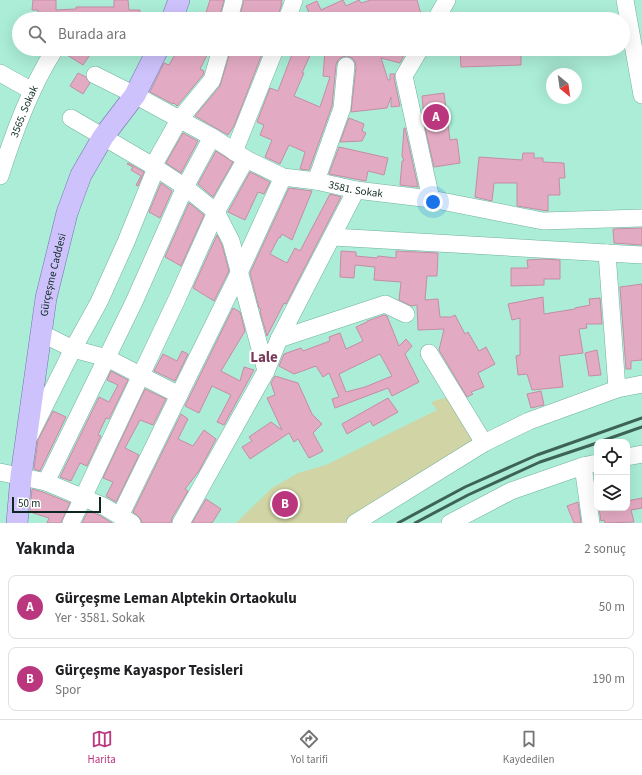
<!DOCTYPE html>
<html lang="tr">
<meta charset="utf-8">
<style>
:root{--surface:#fff;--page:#f2f2f2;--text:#202124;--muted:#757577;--line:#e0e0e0;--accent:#ba377e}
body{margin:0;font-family:"Source Sans 3",sans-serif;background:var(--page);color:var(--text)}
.controls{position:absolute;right:12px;bottom:12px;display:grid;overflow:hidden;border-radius:8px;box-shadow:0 4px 16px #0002}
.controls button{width:36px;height:36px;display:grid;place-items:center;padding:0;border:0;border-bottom:1px solid var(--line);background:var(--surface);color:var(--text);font:20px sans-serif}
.compass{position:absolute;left:546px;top:68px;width:36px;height:36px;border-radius:50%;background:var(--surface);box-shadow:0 4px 16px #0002;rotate:151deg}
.scale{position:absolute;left:12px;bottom:10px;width:89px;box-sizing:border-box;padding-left:4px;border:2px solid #0d2820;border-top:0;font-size:11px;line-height:14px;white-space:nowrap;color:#0d2820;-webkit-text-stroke:3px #fefefe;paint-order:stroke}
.you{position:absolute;left:433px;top:202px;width:14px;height:14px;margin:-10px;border:3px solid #fff;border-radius:50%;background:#1a73e8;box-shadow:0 0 0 6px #1a73e833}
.badge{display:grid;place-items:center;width:26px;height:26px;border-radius:50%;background:var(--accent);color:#fff;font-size:13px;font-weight:700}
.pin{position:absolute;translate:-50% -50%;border:2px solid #fff;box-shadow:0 1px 4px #0006}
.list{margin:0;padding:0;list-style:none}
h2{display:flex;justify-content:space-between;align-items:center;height:52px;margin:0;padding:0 16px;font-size:17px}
h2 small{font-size:13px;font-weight:400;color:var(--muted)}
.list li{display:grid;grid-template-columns:26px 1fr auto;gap:12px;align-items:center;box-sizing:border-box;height:64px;margin:0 8px 8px;padding:0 8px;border:1px solid var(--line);border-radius:8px}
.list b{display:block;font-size:15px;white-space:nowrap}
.list p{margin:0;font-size:13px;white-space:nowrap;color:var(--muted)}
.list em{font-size:13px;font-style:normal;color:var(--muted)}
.icon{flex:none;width:22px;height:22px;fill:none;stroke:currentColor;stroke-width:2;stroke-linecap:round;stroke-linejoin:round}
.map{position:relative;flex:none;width:642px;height:523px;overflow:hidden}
.search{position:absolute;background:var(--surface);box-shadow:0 4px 16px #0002;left:12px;right:12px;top:12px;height:44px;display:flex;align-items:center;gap:10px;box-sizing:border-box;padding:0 14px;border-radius:22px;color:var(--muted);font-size:15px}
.sheet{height:196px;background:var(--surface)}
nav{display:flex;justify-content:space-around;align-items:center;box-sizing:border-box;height:56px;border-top:1px solid var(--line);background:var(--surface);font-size:11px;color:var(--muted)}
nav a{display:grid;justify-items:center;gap:2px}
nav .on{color:var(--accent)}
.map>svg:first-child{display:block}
</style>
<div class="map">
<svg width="642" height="523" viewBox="0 0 642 523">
<rect width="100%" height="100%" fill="#abedd7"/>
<path fill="#d1d4a4" d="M444,398L453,401L475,441L345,523H236L272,488L298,473L326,465L437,410L431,402Z"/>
<path fill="#e3abc3" stroke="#c48da5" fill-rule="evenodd" d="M33,0H56V10L76,9V7H114V0H128L129,10H140V19H105V17H92V19H38V10H32Z
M210,0H224L219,19H204Z
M244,0H282L281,3H282L278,16L271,14L269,19H239Z
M343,0L346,6L359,0L361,3L371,0H417L421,14L403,19H393L392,15L377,19H328V16L327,19H302L310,15L306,6L317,1L321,10Z
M65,49H94L83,65L64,53Z
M178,49H210L200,69L204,71L203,75L177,106L174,103L173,104L150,92L164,63L169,65Z
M231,49H264L234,126L228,135L195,116L220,86Z
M294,49H302L311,53L302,73H304L294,96L320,107L330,77L323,76L325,51L330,53V49H407L400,63L381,58L388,80H390V74H395L394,78L400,106L391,107V97L387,108L351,112L356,67L355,62L352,58L347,56L342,57L338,60L336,65L332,106L309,170L300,169L305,152L289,145L280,164L265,157L272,140L260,135L264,125L257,122L270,88L278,91Z
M460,49H521V65L461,67Z
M78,73L86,77L90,83L83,94L70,86Z
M444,93L450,140L457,139L460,163L434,167L425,127L422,96Z
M349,118L364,124L362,131L366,133L362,141L340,142Z
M404,128H405L418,187L400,185L402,161H404L402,156Z
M183,133L198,141L181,173L166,163Z
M339,147L388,158L384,175L368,171L366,181L329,174Z
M216,151L233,162L213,197L198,184Z
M523,153H534V158H543V162L564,163L565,178H559L560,195H548V211L517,206V183H494L492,201L475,197L479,157L522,160Z
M128,163L144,172L138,186L136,185L141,176L131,170L133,167L127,164Z
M250,172L270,182L264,194L258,192L245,220L228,212Z
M161,183L172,191L160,218L149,212Z
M289,188L312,191L292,240L282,234L280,238L279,237L270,254L287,263L295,248L300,251L330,194L341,197L286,304L284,303L267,336L260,312L261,309L259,308L250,273Z
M189,203L204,215L181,266L165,257Z
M642,228V245L614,243L613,229Z
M217,235L222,245L229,271L214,301L193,288Z
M341,251L356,252V256L377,258L378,256L396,258V251L438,253L437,276H427L425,300L438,299L440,317H451L455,315L465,334L468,332L479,351L486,347L495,364L478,373L484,387L471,392L473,394L467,397L439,350L444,329L418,330L417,305L411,306L399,300L401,282L374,280L375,267L355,265L354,278L340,277Z
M543,259L560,260V279H544V285L511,286V268H528L527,260Z
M642,284V360L631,361V369H626L620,287Z
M543,297L544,314L575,309V308L590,305L589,299L600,298L602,324H586L587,328L579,329L583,353L559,356L563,387L532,390L527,374L518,375L516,356L520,355V318L512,320L508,304Z
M233,308L240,312L245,331L221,371L240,381L244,367L254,370L224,425L217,422L231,395L212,386L199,413L185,406Z
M384,315L387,316L399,346L406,339L412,346L405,354L419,382L392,396L388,388L335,408L332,399L339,397L329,373L323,377L316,366L294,374L279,366L284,354L301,348L303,351L330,341L329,337L340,333L346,349L363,341L356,327L367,322V321ZM380,354L392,376L365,387L346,392L339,374Z
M597,350L601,375L589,376L585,353Z
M182,351L188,354L175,381L154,371L163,354L177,361Z
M111,371L128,380L109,419L106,418L98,435L101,436L87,466L80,463L71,481L60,477L99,397L109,402L118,385L107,380Z
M275,376L298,383L312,414L322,424L313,433L323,451L309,458L298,439L294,442L289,433L250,459L242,447L252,441L249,437L271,422L282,430L267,398L275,395L271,383Z
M145,389L166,399L153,425L140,420L125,448L139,455L116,502L106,496L113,482L103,478Z
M541,391L544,405L531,408L527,394Z
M388,398L398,412L373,426L370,421L347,434L342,424Z
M53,411L66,417L40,471L34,469L38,440Z
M181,414L188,419L178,439L193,446L204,430L216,439L199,471L185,489L188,491L172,518L171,523H142L140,518L133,512Z
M32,489L43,492L70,503L61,523H47L49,518L30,512Z
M642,498V508L631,510L634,522L605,523L604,520L601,521L599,508L600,511L611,508H627V501Z
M206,499L221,509L212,523H192Z
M578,502L581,523H574L567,506Z
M88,511L99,515L112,523H82Z"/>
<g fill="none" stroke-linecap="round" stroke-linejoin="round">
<defs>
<g id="minor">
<path d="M625,0L642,95"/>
<path d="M229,19L234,0"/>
<path d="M287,19L294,0"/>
<path d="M436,19L447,0"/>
<path d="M420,49L404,76L431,199"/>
<path d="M0,73L32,91"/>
<path id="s1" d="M95,75L135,95L212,137L246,159L283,177L316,181L356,190L431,199L543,221L642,218"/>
<path d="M71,118L153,166L179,120L212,80L221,49"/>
<path d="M234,152L275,49"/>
<path d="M153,166L185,187L216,212L231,241L266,371L279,339L356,190"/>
<path id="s2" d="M0,176C14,133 30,88 55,49"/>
<path d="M316,181L342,108L346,66"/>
<path d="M333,237L642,255"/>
<path d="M607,253L617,389"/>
<path d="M41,333L73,349L107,358L179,395L239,273L283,177"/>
<path d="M279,339L385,304L406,314"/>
<path d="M429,353L484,443"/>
<path d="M30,435L73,349L99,302L126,242L156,168"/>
<path d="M627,457L642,454"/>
<path d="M583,466L591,523"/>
<path d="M0,472L46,482L103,506L132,523"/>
<path d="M46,482L134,302L185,187L212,137"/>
<path d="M120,516L179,395"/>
<path d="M71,523L177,299L216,212L246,159"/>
<path d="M181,523L266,371"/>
<path d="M355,523L484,443L529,421L617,389L642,384"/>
<path d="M450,523L511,491L583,466L597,463"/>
</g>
<g id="major">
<path d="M172,19L179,0"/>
<path id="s3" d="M17,523L21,476L46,298L67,213L81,175L103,137L135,95L158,49"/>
</g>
</defs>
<use href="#minor" stroke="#71b29d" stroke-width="18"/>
<use href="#major" stroke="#7471ae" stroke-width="22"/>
<use href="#minor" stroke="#fff" stroke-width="17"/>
<use href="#major" stroke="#cdc2fc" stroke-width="21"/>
<path stroke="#3d6357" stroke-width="3" d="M599,442L642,427
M398,523L465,487L537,455L642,418
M415,523L468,495L540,462L597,443"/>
</g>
<g text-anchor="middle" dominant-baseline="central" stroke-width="4" stroke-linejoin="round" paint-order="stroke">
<g font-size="11" fill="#0d2820" stroke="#fefefe">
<text stroke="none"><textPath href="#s2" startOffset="69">3565. Sokak</textPath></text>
<text stroke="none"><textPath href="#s1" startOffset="288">3581. Sokak</textPath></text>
<text stroke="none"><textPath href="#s3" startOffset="251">Gürçeşme Caddesi</textPath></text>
</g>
<g font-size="15" font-weight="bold" fill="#7c3a5a" stroke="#fefefe">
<text x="264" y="357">Lale</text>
</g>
</g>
</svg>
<div class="controls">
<button><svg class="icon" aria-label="locate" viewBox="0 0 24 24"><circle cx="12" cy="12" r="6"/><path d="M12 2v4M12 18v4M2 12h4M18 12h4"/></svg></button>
<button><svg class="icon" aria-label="layers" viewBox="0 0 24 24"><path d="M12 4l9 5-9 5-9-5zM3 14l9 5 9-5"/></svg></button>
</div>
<svg class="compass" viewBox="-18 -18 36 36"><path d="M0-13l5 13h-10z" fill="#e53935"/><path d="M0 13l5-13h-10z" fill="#757577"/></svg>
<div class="scale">50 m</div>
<div class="you"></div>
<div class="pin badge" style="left:436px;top:117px">A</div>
<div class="pin badge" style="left:285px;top:504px">B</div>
<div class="search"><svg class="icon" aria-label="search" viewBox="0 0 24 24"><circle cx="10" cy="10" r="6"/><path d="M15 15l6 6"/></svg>Burada ara</div>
</div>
<section class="sheet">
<h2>Yakında<small>2 sonuç</small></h2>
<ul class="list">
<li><span class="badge">A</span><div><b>Gürçeşme Leman Alptekin Ortaokulu</b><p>Yer · 3581. Sokak</p></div><em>50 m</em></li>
<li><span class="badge">B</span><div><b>Gürçeşme Kayaspor Tesisleri</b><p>Spor</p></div><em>190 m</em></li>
</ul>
</section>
<nav>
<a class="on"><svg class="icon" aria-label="map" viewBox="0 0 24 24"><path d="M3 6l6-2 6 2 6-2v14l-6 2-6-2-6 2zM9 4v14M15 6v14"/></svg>Harita</a>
<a><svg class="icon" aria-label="directions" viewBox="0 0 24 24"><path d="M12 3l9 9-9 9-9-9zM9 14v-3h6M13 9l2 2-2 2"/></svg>Yol tarifi</a>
<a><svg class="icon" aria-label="saved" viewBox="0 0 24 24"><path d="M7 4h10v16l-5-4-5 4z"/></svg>Kaydedilen</a>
</nav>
